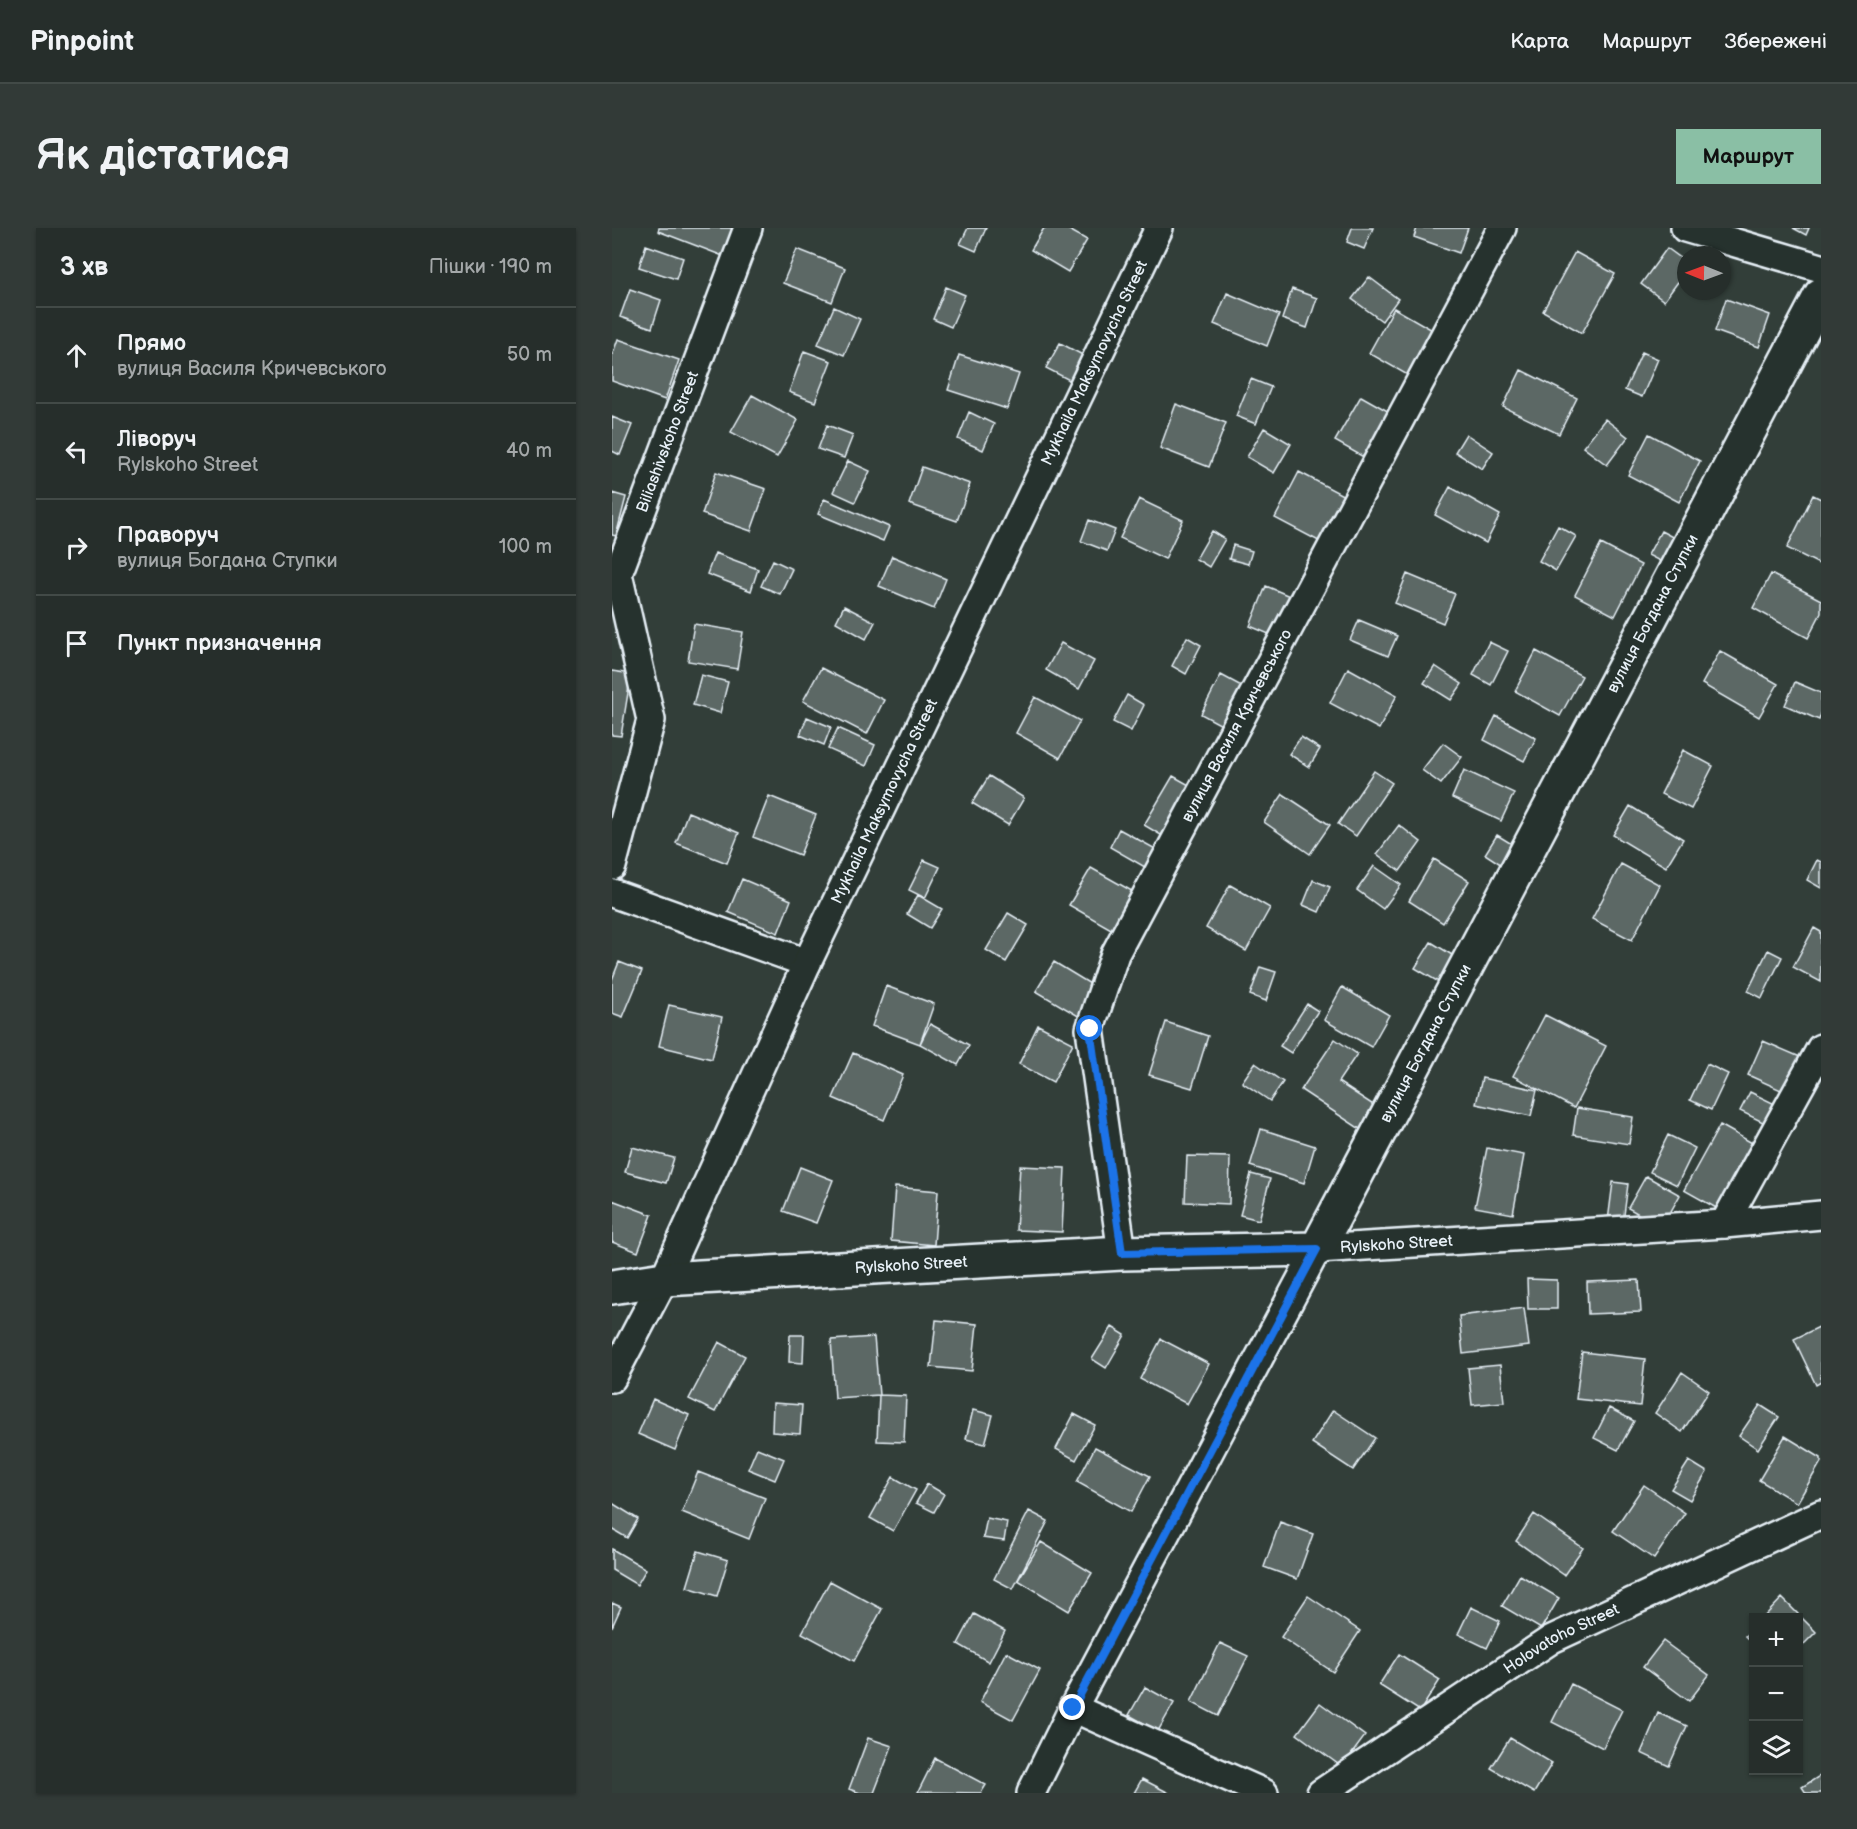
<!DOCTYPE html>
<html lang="uk">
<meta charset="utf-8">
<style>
:root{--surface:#262e2b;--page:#323a37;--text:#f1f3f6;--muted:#a4a8a9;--line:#424a47;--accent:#8abfa5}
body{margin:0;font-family:"Balsamiq Sans",sans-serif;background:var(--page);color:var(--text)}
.controls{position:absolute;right:18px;bottom:18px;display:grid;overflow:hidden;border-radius:0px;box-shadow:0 2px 4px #0004}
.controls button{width:54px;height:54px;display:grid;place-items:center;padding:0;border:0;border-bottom:2px solid var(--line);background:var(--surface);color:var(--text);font:30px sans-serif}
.compass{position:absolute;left:1065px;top:18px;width:54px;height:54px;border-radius:50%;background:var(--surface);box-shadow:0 2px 4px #0004;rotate:271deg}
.stop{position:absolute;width:18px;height:18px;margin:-14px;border:4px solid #1a73e8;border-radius:50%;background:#fff}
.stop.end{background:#1a73e8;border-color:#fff;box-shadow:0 2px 6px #0008}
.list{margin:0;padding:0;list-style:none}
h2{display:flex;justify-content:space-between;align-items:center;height:78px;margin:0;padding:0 24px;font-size:26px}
h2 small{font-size:20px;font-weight:400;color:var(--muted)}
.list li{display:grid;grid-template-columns:39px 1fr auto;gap:18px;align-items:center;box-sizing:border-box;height:96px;padding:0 24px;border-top:2px solid var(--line)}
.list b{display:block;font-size:22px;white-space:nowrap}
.list p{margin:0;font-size:20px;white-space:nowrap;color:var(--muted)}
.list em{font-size:20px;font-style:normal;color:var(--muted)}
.icon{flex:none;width:33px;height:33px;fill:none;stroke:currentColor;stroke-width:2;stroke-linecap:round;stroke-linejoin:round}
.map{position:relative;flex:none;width:1209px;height:1565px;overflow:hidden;border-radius:0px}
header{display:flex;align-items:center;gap:36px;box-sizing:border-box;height:84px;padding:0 30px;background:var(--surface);border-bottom:2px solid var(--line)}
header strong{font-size:28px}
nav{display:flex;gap:33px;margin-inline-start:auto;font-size:21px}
.intro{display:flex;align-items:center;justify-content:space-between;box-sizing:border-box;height:144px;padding:0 36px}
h1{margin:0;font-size:42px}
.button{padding:15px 27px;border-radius:0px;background:var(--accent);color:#111;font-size:21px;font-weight:700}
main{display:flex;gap:36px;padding:0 36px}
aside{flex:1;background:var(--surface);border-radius:0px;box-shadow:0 2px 4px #0004}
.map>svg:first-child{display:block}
</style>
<header>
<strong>Pinpoint</strong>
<nav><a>Карта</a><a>Маршрут</a><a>Збережені</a></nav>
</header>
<div class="intro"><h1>Як дістатися</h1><a class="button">Маршрут</a></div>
<main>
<aside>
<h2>3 хв<small>Пішки · 190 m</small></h2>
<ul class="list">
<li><svg class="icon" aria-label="ahead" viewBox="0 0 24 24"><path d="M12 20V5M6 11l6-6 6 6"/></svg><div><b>Прямо</b><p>вулиця Василя Кричевського</p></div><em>50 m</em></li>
<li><svg class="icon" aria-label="left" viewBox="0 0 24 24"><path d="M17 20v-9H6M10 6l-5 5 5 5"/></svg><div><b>Ліворуч</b><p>Rylskoho Street</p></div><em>40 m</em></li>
<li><svg class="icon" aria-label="right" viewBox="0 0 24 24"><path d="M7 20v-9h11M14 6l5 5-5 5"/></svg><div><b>Праворуч</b><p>вулиця Богдана Ступки</p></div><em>100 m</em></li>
<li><svg class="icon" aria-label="arrive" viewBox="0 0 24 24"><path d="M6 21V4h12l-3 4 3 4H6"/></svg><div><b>Пункт призначення</b></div></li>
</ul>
</aside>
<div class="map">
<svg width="1209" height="1565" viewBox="0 0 1209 1565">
<rect width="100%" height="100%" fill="#323e39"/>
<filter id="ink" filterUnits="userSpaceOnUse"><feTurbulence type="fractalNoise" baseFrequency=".0167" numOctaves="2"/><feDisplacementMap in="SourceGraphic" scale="12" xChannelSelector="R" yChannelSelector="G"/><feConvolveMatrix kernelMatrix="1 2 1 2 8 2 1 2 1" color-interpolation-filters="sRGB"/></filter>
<g filter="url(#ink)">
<path fill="#5c6865" stroke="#e8f1f8" stroke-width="1.5" d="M47,0H122L111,28L46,3Z
M356,0H374L364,23L348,16Z
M432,0H454L475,12L456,44L419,22Z
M740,0H761L752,21L735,14Z
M805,0H856L847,25L802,9Z
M1181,0H1197L1194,7Z
M34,17L71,30L64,51L27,39Z
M1055,20L1074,34V43L1052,73L1029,56Z
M185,21L233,40L220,74L171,55Z
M963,24L1003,46L970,105L931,83Z
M757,49L786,71L770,93L740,71Z
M334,59L353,67L339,99L321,91Z
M18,61L49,72L40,100L8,89Z
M680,61L705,70L695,100L670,91Z
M615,65L667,87L655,118L602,96Z
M1114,71L1158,87L1147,119L1103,103Z
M222,79L248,91L232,127L206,116Z
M782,80L824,104L799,149L757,125Z
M6,111L67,132L53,172L0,153V128Z
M448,115L482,133L469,158L434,140Z
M192,123L219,133L203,174L177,164Z
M1030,124L1046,131L1030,169L1013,162Z
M347,127L407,146L395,181L336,162Z
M909,142L965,170L947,206L891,179Z
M639,151L659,159L644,196L624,188Z
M140,167L186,192L165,229L119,204Z
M749,168L781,186L755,231L723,213Z
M564,176L614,195L597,239L548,220Z
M357,184L382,196L371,222L346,211Z
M0,189L20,197L8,227L0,223Z
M993,191L1016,209L995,237L971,219Z
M215,197L241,207L232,230L206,221Z
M652,200L679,216L662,245L635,229Z
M854,206L881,224L870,241L843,224Z
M1037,206L1088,233L1067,274L1016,247Z
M236,233L258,243L243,274L221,264Z
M310,239L358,256L345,293L297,276Z
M104,244L154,261L139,303L90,286Z
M687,244L742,273L718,319L663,290Z
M838,259L888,287L874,315L823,287Z
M0,265L14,269L4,308L0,307Z
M1201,267L1209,271V337L1175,320Z
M212,271L277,299L271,313L206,286Z
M527,271L571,292L553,331L508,310Z
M477,292L503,302L495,323L469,313Z
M946,298L964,308L944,343L927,333Z
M600,303L613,311L597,339L584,331Z
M1049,303L1074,316L1061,340L1036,327Z
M989,316L1029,337L1003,388L963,367Z
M621,317L640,323L636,336L617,331Z
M103,325L146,341L139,363L95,346Z
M280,328L334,351L322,381L267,358Z
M161,332L180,341L168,366L149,358Z
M795,346L843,366L831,395L783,375Z
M1159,346L1209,372V385L1196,410L1141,380Z
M654,358L687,372L671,412L638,398Z
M232,378L263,394L254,411L224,394Z
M747,392L785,408L776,428L738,412Z
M82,396L131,404L125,441L76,433Z
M575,409L589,417L574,446L560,438Z
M877,414L896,423L879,457L861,447Z
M449,415L482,433L467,461L434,442Z
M924,423L970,448L948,488L903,463Z
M1108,423L1166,456L1147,489L1090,456Z
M823,438L850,456L839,472L812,455Z
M209,440L272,472L255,506L191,473Z
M736,440L785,467L767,501L718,475Z
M0,443L19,446L9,508L0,507Z
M89,447L116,454L108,485L81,477Z
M609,447L635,461L615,500L589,486Z
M1183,454L1209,465V486L1207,492L1173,477Z
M515,467L532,477L519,503L501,494Z
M423,469L468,493L448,530L404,505Z
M884,488L924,510L912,533L872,512Z
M195,489L219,499L212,517L188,507Z
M226,500L263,517L254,538L216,521Z
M689,509L708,521L697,539L677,526Z
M831,515L850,529L829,556L810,542Z
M1071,522L1101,538L1079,581L1049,566Z
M852,542L902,565L889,593L840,570Z
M762,543L780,555L744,608L726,596Z
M377,548L412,570L396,597L360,575Z
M561,548L588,563L559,613L532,597Z
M671,566L718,597L698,626L652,594Z
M157,568L204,587L188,627L141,609Z
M1018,578L1071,611L1054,639L1001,607Z
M76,584L127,605L115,635L64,615Z
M787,597L809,614L788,643L765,626Z
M507,601L549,624L538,642L498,619Z
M885,607L908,621L896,641L873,626Z
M822,631L857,653L831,695L797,673Z
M312,632L328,639L313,670L297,662Z
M1205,632L1209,634V660L1195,652Z
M1009,636L1048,657L1020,712L980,691Z
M762,638L789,657L771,681L745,662Z
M479,640L527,667L506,705L457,677Z
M130,651L179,672L166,705L116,684Z
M701,652L718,659L707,684L691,677Z
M618,657L658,680L634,723L594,700Z
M306,667L330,681L318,700L295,686Z
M396,685L416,697L394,734L374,722Z
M1202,700L1209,704V754L1181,739Z
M819,714L850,733L835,759L803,740Z
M1156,722L1170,729L1150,770L1136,763Z
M7,734L30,743L11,789L0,785V752Z
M442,734L485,760L468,789L424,763Z
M648,739L664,744L654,773L638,767Z
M274,758L322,776L308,816L260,798Z
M730,759L777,787L759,819L712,792Z
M695,776L706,783L679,825L668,818Z
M57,777L110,789L100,831L47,818Z
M933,787L994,818L962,880L901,848Z
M554,794L596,808L580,860L537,847Z
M318,796L357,817L346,837L308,816Z
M426,797L461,815L441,854L407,836Z
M723,811L745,826L726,854L766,880L751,903L689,862Z
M1151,813L1195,832L1180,867L1136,847Z
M241,825L291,847L272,892L221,870Z
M643,835L671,854L658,873L630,854Z
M1095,836L1116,846L1099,882L1078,872Z
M870,850L925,862L919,888L864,876Z
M1138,864L1167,878L1157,897L1128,883Z
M965,880L1021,889L1017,916L961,907Z
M1108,897L1151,921L1115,986L1072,962Z
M649,901L703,918L692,955L638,938Z
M1056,907L1083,920L1065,957L1038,944Z
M20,919L62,930L54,955L13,944Z
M875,920L912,927L901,986L863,979Z
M575,928L618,929L617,976L573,974Z
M408,938L453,940L450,1004L404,1002Z
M188,939L221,952L204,995L171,983Z
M639,946L658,951L647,992L628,987Z
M1034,948L1068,967L1050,999L1016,980Z
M1001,954L1016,956L1011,995L996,993Z
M283,959L326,963L322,1017L279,1013Z
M0,972L40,987L26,1024L0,1014Z
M915,1051L945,1052V1081H916Z
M1027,1052L1029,1084L976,1086L975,1054Z
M912,1080L917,1118L851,1126L847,1088Z
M324,1092L365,1096L360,1143L319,1139Z
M1209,1098V1154L1204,1157L1182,1111Z
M500,1099L513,1107L494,1140L480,1131Z
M178,1107H192L191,1135L177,1134Z
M262,1109L267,1167L223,1170L219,1112Z
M549,1111L597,1136L575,1176L528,1151Z
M107,1114L133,1128L103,1184L77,1171Z
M970,1124L1033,1131L1028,1178L964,1171Z
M888,1137L892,1174L860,1177L856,1140Z
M1070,1144L1097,1163L1070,1204L1043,1185Z
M267,1167L294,1168L292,1214L265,1213Z
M41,1171L77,1187L63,1222L26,1206Z
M161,1175L190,1177L188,1206L160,1204Z
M1148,1177L1167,1189L1146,1221L1127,1208Z
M997,1180L1022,1193L1006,1222L982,1210Z
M361,1182L381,1187L373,1216L354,1211Z
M721,1182L763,1210L741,1242L700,1215Z
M462,1186L483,1197L464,1232L444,1221Z
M1173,1208L1209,1230V1234L1185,1275L1147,1252Z
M483,1219L538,1248L519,1284L465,1254Z
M145,1220L172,1231L163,1252L136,1241Z
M1077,1233L1095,1244L1078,1272L1059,1261Z
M86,1244L153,1270L137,1311L70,1284Z
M281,1249L304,1262L281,1303L258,1290Z
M315,1256L332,1266L322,1284L304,1275Z
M1032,1257L1073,1285L1042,1331L1001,1303Z
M0,1275L26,1291L15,1310L0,1301Z
M417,1283L436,1293L401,1361L382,1351Z
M922,1286L971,1320L952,1347L904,1313Z
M375,1290L395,1294L392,1313L371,1310Z
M668,1294L701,1306L685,1351L652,1339Z
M429,1314L480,1345L457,1383L406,1352Z
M0,1321L34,1341L25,1357L0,1342Z
M86,1323L116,1332L105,1368L75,1359Z
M908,1347L947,1370L929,1401L890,1378Z
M218,1353L270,1381L242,1433L190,1405Z
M696,1368L748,1403L721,1444L669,1409Z
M1170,1370L1204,1404L1186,1422V1390H1151Z
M0,1375L9,1379L0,1399Z
M859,1379L888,1393L875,1420L846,1406Z
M362,1386L393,1403L377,1434L346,1416Z
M1142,1400V1417L1133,1408Z
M1051,1413L1097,1447L1077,1473L1031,1439Z
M608,1415L636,1428L606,1488L579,1474Z
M394,1424L428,1442L401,1492L368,1474Z
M787,1426L828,1452L808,1483L767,1457Z
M959,1456L1010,1482L991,1520L940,1494Z
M533,1459L562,1475L546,1503L517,1487Z
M708,1475L753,1508L730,1539L685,1506Z
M1046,1485L1075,1498L1057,1538L1029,1525Z
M256,1510L280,1518L262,1565H248L237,1561Z
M898,1510L940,1535L922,1565L879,1540Z
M323,1530L374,1557L369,1565L306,1564Z
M1209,1547V1565H1194L1190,1559Z
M530,1551L557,1565H522Z"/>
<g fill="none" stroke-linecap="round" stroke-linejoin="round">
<defs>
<g id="street">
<path d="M1073,0L1209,40"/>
<path id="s1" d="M0,638L39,492L6,346L136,0"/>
<path d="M0,665L195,735"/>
<path d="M1112,996L1209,820"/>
<path id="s2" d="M510,1025L478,801L503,726L890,0"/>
<path id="s3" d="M0,1150L52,1051L195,735L547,0"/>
<path d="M461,1480L652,1565"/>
<path id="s4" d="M419,1565L461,1480L705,1021L1112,996L1209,987"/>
<path id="s5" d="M709,1565L940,1411L1209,1286"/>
</g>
<g id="secondary">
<path id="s6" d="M0,1059L52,1051L510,1025L705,1021L1209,67"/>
</g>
</defs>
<use href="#street" stroke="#e8f1f8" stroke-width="32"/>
<use href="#secondary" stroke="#e8f1f8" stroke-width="38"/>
<use href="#street" stroke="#26332d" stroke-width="27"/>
<use href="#secondary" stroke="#26332d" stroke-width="33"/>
</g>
</g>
<g fill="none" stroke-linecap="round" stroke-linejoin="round" filter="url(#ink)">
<path stroke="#1a73e8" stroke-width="8" d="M461,1480L705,1021L510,1025L478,801"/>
</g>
<g text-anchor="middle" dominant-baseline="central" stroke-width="4.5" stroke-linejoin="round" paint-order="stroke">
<g font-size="16" fill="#e8f1f8" stroke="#26332d">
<text stroke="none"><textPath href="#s3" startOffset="1124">Mykhaila Maksymovycha Street</textPath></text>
<text stroke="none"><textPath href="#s1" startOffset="442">Biliashivskoho Street</textPath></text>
<text stroke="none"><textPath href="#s6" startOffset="1425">вулиця Богдана Ступки</textPath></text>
<text stroke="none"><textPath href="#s2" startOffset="564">вулиця Василя Кричевського</textPath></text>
<text stroke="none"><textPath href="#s3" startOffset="638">Mykhaila Maksymovycha Street</textPath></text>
<text stroke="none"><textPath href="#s6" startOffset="939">вулиця Богдана Ступки</textPath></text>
<text stroke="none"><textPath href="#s4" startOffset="694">Rylskoho Street</textPath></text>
<text stroke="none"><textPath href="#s6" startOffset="300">Rylskoho Street</textPath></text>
<text stroke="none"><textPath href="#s5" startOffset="286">Holovatoho Street</textPath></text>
</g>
</g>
</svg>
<div class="controls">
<button>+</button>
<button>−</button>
<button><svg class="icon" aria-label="layers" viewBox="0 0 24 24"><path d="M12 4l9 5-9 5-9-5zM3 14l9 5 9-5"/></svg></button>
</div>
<svg class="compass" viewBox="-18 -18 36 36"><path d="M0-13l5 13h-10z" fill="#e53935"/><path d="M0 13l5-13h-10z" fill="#a4a8a9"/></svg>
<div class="stop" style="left:478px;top:801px"></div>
<div class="stop end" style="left:461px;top:1480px"></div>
</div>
</main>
